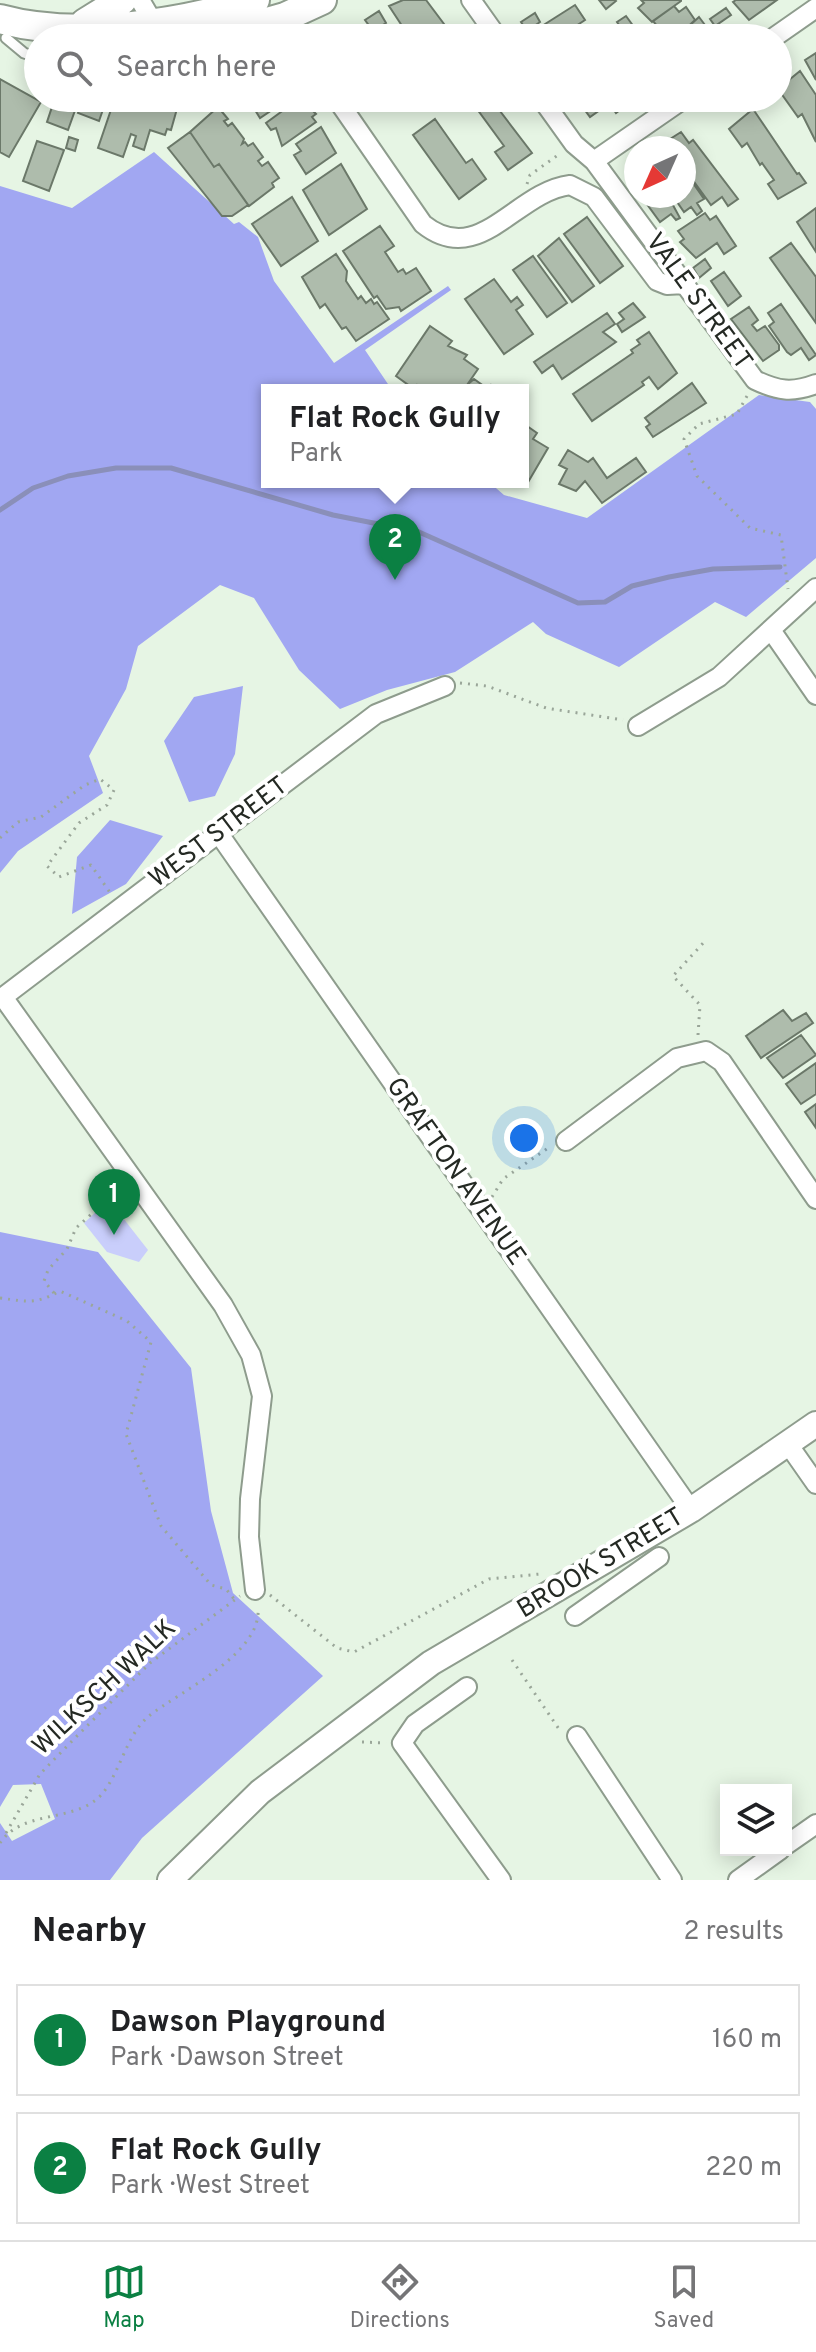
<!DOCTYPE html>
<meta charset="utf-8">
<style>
:root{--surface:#fff;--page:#f2f2f2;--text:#202124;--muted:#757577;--line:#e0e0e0;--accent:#0b8043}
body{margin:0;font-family:Overpass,sans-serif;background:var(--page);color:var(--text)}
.controls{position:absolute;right:24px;bottom:24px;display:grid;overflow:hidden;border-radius:0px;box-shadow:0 4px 20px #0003}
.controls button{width:72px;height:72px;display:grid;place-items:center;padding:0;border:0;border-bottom:2px solid var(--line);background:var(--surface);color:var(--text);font:40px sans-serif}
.compass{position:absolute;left:624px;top:136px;width:72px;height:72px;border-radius:50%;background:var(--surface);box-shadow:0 4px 20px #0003;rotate:225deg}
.you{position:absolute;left:524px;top:1138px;width:28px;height:28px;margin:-20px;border:6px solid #fff;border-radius:50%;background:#1a73e8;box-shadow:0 0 0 12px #1a73e833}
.badge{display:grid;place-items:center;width:52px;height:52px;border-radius:50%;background:var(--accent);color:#fff;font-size:26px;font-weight:700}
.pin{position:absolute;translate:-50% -66px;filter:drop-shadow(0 2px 4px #0008)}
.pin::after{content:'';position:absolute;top:42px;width:28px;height:24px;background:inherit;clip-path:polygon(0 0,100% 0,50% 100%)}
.popup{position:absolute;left:261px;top:384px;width:268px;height:104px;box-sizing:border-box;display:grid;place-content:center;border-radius:0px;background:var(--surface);filter:drop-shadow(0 2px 6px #0005);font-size:26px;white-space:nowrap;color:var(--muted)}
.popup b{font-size:30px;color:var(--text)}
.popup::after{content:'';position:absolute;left:50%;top:100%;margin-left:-16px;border:16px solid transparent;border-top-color:var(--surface)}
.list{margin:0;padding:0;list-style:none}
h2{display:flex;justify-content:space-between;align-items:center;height:104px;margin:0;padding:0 32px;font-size:34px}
h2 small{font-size:26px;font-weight:400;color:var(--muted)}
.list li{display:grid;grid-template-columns:52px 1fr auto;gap:24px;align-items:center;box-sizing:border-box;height:112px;margin:0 16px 16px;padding:0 16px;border:2px solid var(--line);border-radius:0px}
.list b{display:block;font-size:30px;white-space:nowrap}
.list p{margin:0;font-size:26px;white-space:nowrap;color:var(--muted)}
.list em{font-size:26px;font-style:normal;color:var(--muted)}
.icon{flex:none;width:44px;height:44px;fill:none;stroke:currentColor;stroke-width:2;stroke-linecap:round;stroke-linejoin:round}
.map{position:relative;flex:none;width:816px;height:1880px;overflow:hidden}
.search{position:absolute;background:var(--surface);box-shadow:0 4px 20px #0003;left:24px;right:24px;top:24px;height:88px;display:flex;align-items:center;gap:20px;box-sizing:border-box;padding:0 28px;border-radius:44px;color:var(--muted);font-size:30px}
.sheet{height:360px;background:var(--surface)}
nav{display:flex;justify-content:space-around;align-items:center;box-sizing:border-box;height:112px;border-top:2px solid var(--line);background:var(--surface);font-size:22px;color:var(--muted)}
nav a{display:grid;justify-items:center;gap:4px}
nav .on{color:var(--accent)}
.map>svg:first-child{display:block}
</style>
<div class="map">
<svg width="816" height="1880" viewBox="0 0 816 1880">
<rect width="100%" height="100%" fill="#e6f5e4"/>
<path fill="#c9cefb" d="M109,1200L148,1250L139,1262L107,1252L84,1223Z"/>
<path fill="#a1a7f2" d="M154,152L234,224L239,222L258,237L274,281L334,363L448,286L451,290L365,350L392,390H267V482H489L504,495L587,518L759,395L810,402L816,409V558L746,617L715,602L619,667L546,634L533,622L455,672L387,690L340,709L299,670L254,598L220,585L138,646L126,689L89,756L103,793L18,851L0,873V186L72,208Z
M243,686L235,754L215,796L189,802L164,741L194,697Z
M110,820L163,836L126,884L72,914L77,857Z
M0,1232L98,1252L191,1368L211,1511L233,1593L323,1676L142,1838L110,1880H0V1823L12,1841L55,1819L41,1784L13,1785L0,1807Z"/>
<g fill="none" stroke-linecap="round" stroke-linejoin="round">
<path stroke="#8a8fb9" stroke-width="5" d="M0,510L33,488L68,476L116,468H171L333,515L419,532L578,603L605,602L632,586L669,577L713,569L780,567"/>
</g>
<path fill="#aebcac" stroke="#6b7869" stroke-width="2" d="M403,0H426L444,24L438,28L443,34L437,38H410L389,6Z
M599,0H615L616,1L606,9Z
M641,0H681V1L652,22L638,8L644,3Z
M736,0H777L749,20L733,2Z
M575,5L585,20L576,26L582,34L577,38H535L531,33Z
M674,6L679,12L686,7L695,20L676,38H656L652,32L658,27L653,21Z
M726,8L731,15L715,26L710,19Z
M379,11L386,23L373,31L365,20Z
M535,13L540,22L527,31L521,22Z
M626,16L642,38H628L617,22Z
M699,17L711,33L705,38H676Z
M457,28L464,38H446L445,37Z
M816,53V80L805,60Z
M800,71L816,95V142L802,114L798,117L778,89Z
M0,79L41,102L9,157L0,152Z
M55,98L78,102L68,130L47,122Z
M83,98H107L99,121L78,113Z
M115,98H180L171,130L167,129L165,135L150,130L144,150L133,146L136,136L131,134L123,157L98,148Z
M256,98H299L290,104L287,100L260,118L250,102Z
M300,98L316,114L312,117L316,122L282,146L276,128L271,130L266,123Z
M388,98H411L395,108Z
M458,98H490L532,153L508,170L495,152L504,146L474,105L467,110Z
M576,98H613L614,100L590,117Z
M619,98L625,106L616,113L609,103Z
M218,107L228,119L224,121L228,126L232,123L244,139L242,144L245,142L248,146L253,143L263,157L258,161L262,166L268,162L279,178L272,183L274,187L249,206L219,164L214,167L190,132Z
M753,109L797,174L799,173L806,183L778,199L768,184L774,180L762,163L760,165L747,143L742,147L729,129Z
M435,119L466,163L472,159L486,179L459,199L413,135Z
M321,127L336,153L306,174L294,155L301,151L296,144Z
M190,132L214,167L219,164L248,205L232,216H222L168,148Z
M681,132L689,143L693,140L738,199L728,206L722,197L711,205L684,168V148H672L667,141Z
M69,137L78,140L75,151L66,148Z
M37,141L64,150L49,191L23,181Z
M341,164L367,209L329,235L303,190Z
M684,170L704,199L697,203L702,211L697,215L691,207L684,212L673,196H684Z
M641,196H668L680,218L676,220L671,214L660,222Z
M292,197L318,241L281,266L252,224Z
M816,208V252L797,222Z
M705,213L710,220L716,216L736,246L724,254L717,243L696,258L680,242L684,239L678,231Z
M587,217L623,266L600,283L564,234Z
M380,226L394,246L385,252L398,272L403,269L406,274L416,268L431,291L401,311L399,307L386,309L377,296L374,298L343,251Z
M559,238L594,286L572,302L538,256Z
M791,243L816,277V323L770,258Z
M336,254L347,271L346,281L358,299L361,296L366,303L371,299L374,304L377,302L389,319L356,341L346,327L342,329L325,304L320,308L302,277Z
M533,256L567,303L547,317L513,270Z
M705,259L711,268L699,278L693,268Z
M724,272L741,296L728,306L711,281Z
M494,279L511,302L517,297L523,305L516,310L533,334L504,354L465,299Z
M633,303L645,317L622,332L617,324L624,319L619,313Z
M781,304L816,355L809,360L801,348L791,355L787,352L769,326L774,322L768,313Z
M749,307L758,320L752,325L757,331L765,326L779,345V350L763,361L731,319Z
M607,313L615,324L603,332L616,342L562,379L553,365L542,373L534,362Z
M430,326L452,341L448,346L467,355L464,359L478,369L467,385L474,379L488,389L491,385L498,390H423L417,385L414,389L396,376Z
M649,332L677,373L658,389L649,377L642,382L644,385L592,421L573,394L633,353L631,350L640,344L637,340Z
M692,383L706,403L653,437L646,427L650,424L645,418Z
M527,426L537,433L533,439L548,448L527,484L523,482V429Z
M568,450L588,462L593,458L607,478L636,458L646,472L602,503L585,481L576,491L559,484L567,469L559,465Z
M783,1010L792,1021L806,1013L813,1023L761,1058L746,1036Z
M801,1035L816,1055L783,1078L767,1058Z
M816,1063V1094L801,1104L786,1084Z
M816,1104V1128L805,1112Z"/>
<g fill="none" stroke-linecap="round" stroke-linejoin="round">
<defs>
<path id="lane" d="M6,38L24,53L38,58"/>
<path id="street" d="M140,0L153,22
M471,0L498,38
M285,17L295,38
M773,38L816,8
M336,98L423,224C479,269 515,192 570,185L594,197L657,281L667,285L685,284
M541,98L574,144L594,161L755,380C778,391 792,393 816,384
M594,161L685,98
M771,630L816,695
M638,726L719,677L816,588
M219,834L691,1510
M566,1141L677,1058L706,1051L722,1062L816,1199
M788,1444L816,1484
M255,1590L249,1537L250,1499L262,1396L251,1355L223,1305L3,997L376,714L445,686
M575,1616L659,1557
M467,1687L415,1724L402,1743L501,1880
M577,1736L672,1880
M786,1845L816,1824
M738,1880L780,1850"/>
<path id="secondary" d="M170,1880L260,1792L431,1663L691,1510L816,1424"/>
<path id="primary" d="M0,19C76,40 181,24 255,0
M85,23L122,0
M211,38L285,17L322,0"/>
</defs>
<use href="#lane" stroke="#8e9c8d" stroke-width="13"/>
<use href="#street" stroke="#8e9c8d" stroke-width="22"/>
<use href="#secondary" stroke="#8e9c8d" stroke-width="28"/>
<use href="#primary" stroke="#8e9c8d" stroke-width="32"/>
<path stroke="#9aa699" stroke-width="3" stroke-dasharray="2 6" stroke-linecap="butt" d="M527,184L530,175L558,155
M747,396L737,414L699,424L684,439L697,476L750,528L781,535L788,589
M460,683L487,686L546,708L623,720
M0,838L18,822L41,817L85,785L100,779L114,790L107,805L79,823L47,866L59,877L91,865L111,894
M698,1035L700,1005L673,976L706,940
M492,1197L503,1179L551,1146
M54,1293L44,1281L48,1270L67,1249L76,1228L118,1190
M0,1298C29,1302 36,1304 60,1291L127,1321L151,1342L126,1434L161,1526L211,1585L226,1589L234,1599
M270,1595L337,1648L354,1652L489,1579L540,1574
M512,1660L561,1732
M362,1742L386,1743
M6,1833L40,1774L76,1737L150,1663L240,1596
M0,1843C21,1812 65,1821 93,1802C118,1786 123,1737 149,1716C180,1691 262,1654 258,1608"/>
<use href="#lane" stroke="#fff" stroke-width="9"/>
<use href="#street" stroke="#fff" stroke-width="18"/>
<use href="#secondary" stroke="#fff" stroke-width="24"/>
<use href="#primary" stroke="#fff" stroke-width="28"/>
</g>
<g text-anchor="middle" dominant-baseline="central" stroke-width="8" stroke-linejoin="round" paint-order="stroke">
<g font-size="26" fill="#242923" stroke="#fff">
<text transform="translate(698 302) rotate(54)">VALE STREET</text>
<text transform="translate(219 833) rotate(-37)">WEST STREET</text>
<text transform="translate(455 1172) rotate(55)">GRAFTON AVENUE</text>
<text transform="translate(601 1564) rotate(-31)">BROOK STREET</text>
<text transform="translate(105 1688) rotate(-43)">WILKSCH WALK</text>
</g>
</g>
</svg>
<div class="controls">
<button><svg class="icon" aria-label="layers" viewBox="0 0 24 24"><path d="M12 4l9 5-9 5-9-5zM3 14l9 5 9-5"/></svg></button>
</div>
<svg class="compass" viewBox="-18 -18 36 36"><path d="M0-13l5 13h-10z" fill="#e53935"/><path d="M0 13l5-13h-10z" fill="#757577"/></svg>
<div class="you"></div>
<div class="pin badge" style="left:114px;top:1235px">1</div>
<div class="pin badge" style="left:395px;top:580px">2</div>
<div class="popup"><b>Flat Rock Gully</b>Park</div>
<div class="search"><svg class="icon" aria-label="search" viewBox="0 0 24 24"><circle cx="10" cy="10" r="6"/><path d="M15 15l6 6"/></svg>Search here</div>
</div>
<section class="sheet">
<h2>Nearby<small>2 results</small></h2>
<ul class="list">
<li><span class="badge">1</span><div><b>Dawson Playground</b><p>Park · Dawson Street</p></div><em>160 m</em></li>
<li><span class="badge">2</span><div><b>Flat Rock Gully</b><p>Park · West Street</p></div><em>220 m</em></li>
</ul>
</section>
<nav>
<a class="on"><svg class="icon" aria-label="map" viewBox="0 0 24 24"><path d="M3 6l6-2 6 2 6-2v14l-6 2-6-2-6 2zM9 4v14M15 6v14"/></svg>Map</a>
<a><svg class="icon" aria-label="directions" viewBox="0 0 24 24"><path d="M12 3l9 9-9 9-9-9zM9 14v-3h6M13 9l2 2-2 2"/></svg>Directions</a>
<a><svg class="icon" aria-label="saved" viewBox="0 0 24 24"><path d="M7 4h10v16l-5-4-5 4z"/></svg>Saved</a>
</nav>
